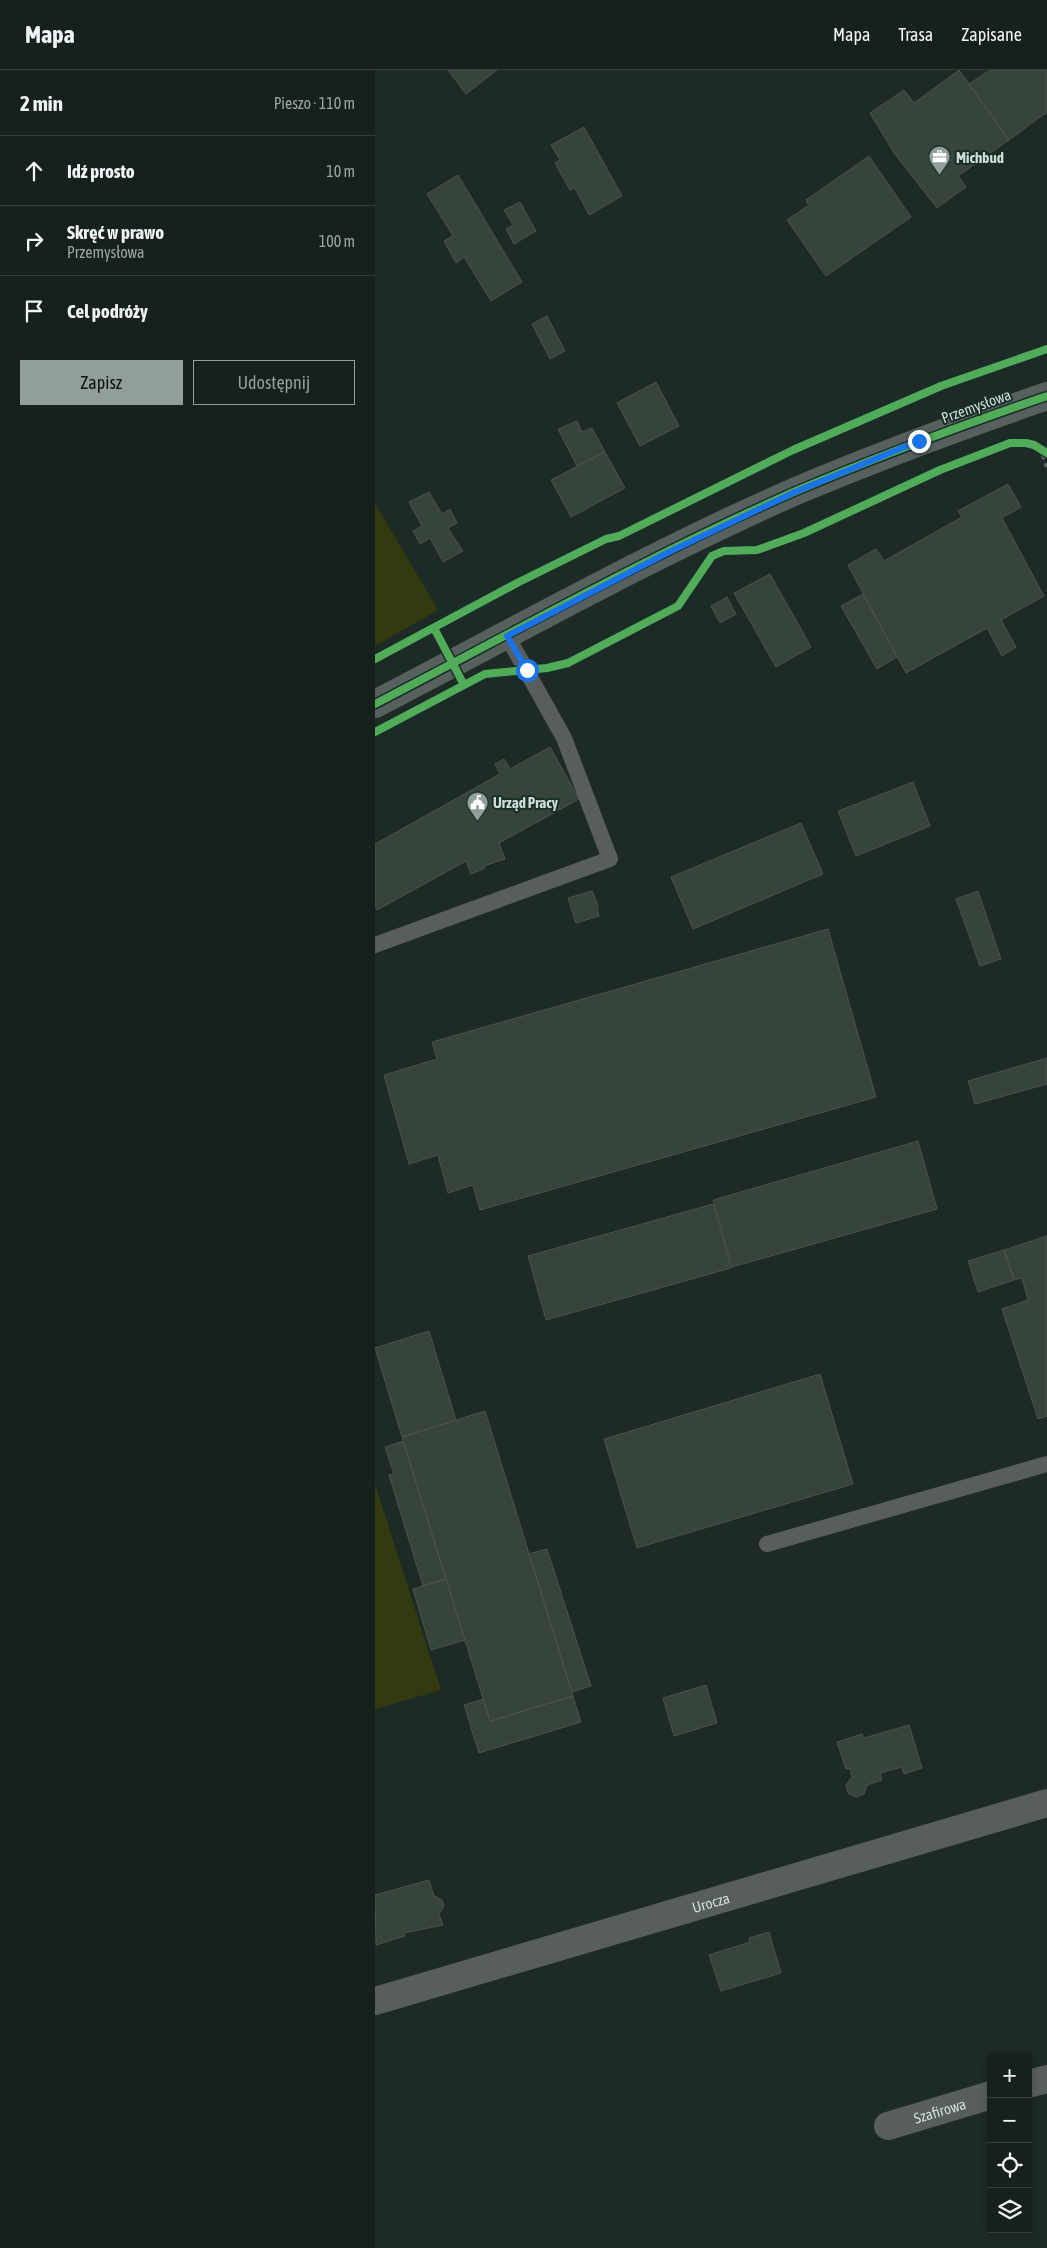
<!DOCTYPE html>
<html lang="pl">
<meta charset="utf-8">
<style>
:root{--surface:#16201c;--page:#1f2825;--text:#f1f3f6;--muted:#9ea3a3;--line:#353e3b;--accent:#919e9a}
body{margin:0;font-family:"Asap Condensed",sans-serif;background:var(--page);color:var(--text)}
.controls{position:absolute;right:15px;bottom:15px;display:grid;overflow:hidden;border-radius:0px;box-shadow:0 2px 8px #0003}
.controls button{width:45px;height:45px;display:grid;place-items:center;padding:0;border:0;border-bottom:1px solid var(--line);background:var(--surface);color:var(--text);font:25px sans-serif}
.stop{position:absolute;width:15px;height:15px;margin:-11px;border:4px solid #1a73e8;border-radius:50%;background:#fff}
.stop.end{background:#1a73e8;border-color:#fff;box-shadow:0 1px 5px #0008}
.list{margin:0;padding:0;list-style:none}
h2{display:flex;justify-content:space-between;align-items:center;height:65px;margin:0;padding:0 20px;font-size:21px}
h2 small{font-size:16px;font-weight:400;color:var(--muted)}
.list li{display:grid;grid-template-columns:32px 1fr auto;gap:15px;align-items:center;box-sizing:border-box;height:70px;padding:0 20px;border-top:1px solid var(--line)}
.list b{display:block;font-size:19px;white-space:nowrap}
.list p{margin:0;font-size:16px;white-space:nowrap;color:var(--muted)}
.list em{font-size:16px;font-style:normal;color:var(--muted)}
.actions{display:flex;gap:10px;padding:15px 20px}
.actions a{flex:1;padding:11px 0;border:1px solid var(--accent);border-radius:0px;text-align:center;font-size:18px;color:var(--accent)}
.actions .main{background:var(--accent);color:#111}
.icon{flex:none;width:28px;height:28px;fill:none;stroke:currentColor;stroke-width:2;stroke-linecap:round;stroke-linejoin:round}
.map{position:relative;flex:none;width:672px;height:2178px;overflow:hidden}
header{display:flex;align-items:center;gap:30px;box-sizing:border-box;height:70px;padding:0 25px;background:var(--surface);border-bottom:1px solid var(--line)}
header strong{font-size:24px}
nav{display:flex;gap:28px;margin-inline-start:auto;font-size:18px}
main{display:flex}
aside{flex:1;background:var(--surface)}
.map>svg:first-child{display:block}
</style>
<header>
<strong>Mapa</strong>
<nav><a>Mapa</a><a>Trasa</a><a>Zapisane</a></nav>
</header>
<main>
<aside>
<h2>2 min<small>Pieszo · 110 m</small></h2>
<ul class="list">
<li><svg class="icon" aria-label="ahead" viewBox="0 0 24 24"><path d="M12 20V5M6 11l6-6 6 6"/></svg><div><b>Idź prosto</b></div><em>10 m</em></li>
<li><svg class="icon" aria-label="right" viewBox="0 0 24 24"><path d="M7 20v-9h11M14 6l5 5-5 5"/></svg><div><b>Skręć w prawo</b><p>Przemysłowa</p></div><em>100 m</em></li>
<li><svg class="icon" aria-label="arrive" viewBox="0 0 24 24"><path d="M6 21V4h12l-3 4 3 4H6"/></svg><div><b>Cel podróży</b></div></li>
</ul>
<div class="actions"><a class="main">Zapisz</a><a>Udostępnij</a></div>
</aside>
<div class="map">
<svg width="672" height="2178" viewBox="0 0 672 2178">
<rect width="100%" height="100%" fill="#1d2a26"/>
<path fill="#343a0f" d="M0,433L63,540L0,576Z
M0,1414L66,1620L0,1639Z"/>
<path fill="#36443c" stroke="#4a534e" d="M73,0H122L91,24Z
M584,0L634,70L583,106L591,117L562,138L519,83L495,43L529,20L539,33Z
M615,0H672V42L634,70L594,14Z
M209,57L247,126L214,145L200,118L195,120L180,93L185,90L176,75Z
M494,86L536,147L451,206L412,150L434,135L431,130Z
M83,105L147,212L116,231L89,187L81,193L69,171L78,166L52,124Z
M145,132L161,161L139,174L131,159L138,155L129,140Z
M172,246L190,281L175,289L157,254Z
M281,312L304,356L265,376L242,333Z
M202,351L207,362L217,358L230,382L202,396L183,359Z
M230,382L250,418L196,447L176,410Z
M633,414L646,437L627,448L669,526L626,550L641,577L627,586L612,558L531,603L473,495L501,479L509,491L587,447L583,441Z
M54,422L67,444L75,439L82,453L73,458L88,481L68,492L55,468L45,474L38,461L47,456L34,432Z
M395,504L436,577L401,597L359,523Z
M488,524L522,587L502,599L466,536Z
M352,527L361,544L345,553L336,536Z
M175,677L204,729L124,773L130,789L109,796L110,798L96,804L91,791L2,840L0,837V774L125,704L120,694L129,689L135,699Z
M538,712L555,756L481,786L463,741Z
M426,753L448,804L318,859L296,807Z
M217,821L223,835L222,836L224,846L201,853L193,828Z
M603,821L626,889L605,896L581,829Z
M453,859L501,1027L105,1140L98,1115L73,1123L63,1085L34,1094L9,1005L62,989L57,972Z
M672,988V1014L600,1034L593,1011Z
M543,1071L562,1139L357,1197L338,1130Z
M338,1134L356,1198L171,1250L153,1186Z
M672,1166V1346L663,1349L627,1239L653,1230L647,1208L639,1210L629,1180Z
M629,1180L639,1210L603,1222L593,1191Z
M54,1261L81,1350L27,1367L0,1278Z
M445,1304L478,1414L262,1478L229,1369Z
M110,1341L198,1626L115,1651L27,1367Z
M28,1371L71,1509L48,1516L14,1405L19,1404L10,1377Z
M172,1479L216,1616L197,1622L154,1484Z
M71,1509L90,1570L56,1580L38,1519Z
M331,1615L342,1653L299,1666L288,1628Z
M198,1626L206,1652L104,1683L89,1635L108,1629L115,1651Z
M534,1655L547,1698L529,1704L527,1697L505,1703L507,1710L492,1715L489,1724L481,1727L473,1723L471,1715L477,1707L475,1698L471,1699L462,1672L487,1664L489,1668Z
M54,1810L59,1826L67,1830L69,1836L64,1844L68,1855L29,1863L30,1866L1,1875L0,1825Z
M394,1862L406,1903L346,1921L334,1885L375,1872L374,1868Z"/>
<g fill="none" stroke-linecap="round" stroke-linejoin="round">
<path stroke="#616666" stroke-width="3" stroke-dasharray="4 4" stroke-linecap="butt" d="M665,378L672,399"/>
<path stroke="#585d5d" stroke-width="16" d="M0,875L235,789L189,668L132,566
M392,1474L672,1394"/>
<g stroke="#585d5d" stroke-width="28">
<path id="s1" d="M0,1931L672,1733"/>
<path d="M653,2014L672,2009"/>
<path id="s2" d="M513,2056L616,2025"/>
</g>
<path stroke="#58605f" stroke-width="28" d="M0,634C139,562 277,484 421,421C504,386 588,355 672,326"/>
<defs>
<path id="cycleway" d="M59,558L89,615
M0,589L144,512L231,469L244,466L418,380L566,316L672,279
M0,634C139,562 277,484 421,421C504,386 588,355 672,326
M0,662L110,604L172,598L193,593L303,536L337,486L349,481L382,480L429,463L565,400L635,373H651L659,375L672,383"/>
</defs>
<use href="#cycleway" stroke="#182f29" stroke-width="11"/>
<use href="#cycleway" stroke="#51ab58" stroke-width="8"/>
</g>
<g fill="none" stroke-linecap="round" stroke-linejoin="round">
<path stroke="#1a73e8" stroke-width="6" d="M152,600L132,566L294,482L420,422L544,371"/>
</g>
<defs>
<symbol id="office-pin" viewBox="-11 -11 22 30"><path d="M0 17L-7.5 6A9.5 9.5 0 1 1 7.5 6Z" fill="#919e9a" stroke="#182f29"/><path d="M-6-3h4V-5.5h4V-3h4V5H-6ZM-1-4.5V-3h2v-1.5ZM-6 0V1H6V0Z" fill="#fff"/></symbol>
<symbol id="civic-pin" viewBox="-11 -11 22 30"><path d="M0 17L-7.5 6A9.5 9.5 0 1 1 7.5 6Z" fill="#919e9a" stroke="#182f29"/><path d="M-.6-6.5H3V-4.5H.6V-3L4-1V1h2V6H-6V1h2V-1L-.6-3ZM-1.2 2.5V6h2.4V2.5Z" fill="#fff"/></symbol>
</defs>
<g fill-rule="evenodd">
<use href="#office-pin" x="552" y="74" width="25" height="34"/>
<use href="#civic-pin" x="90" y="720" width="25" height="34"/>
</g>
<g text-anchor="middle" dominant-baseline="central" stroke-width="4" stroke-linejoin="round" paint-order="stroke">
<g font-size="15" font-weight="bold" fill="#cfddd9" stroke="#182f29" text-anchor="start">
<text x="581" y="87">Michbud</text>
<text x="118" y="732">Urząd Pracy</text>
</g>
<g font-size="15" fill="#cfddd9" stroke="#182f29">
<text transform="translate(601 336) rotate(-20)">Przemysłowa</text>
<text stroke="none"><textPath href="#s1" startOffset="350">Urocza</textPath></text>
<text stroke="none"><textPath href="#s2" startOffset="54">Szafirowa</textPath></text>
</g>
</g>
</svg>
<div class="controls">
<button>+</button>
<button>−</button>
<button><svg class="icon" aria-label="locate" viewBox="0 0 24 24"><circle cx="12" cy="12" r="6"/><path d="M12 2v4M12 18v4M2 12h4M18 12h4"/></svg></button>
<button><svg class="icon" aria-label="layers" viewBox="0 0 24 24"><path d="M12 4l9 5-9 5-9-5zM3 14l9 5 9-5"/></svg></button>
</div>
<div class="stop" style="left:152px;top:600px"></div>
<div class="stop end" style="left:544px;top:371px"></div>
</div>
</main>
